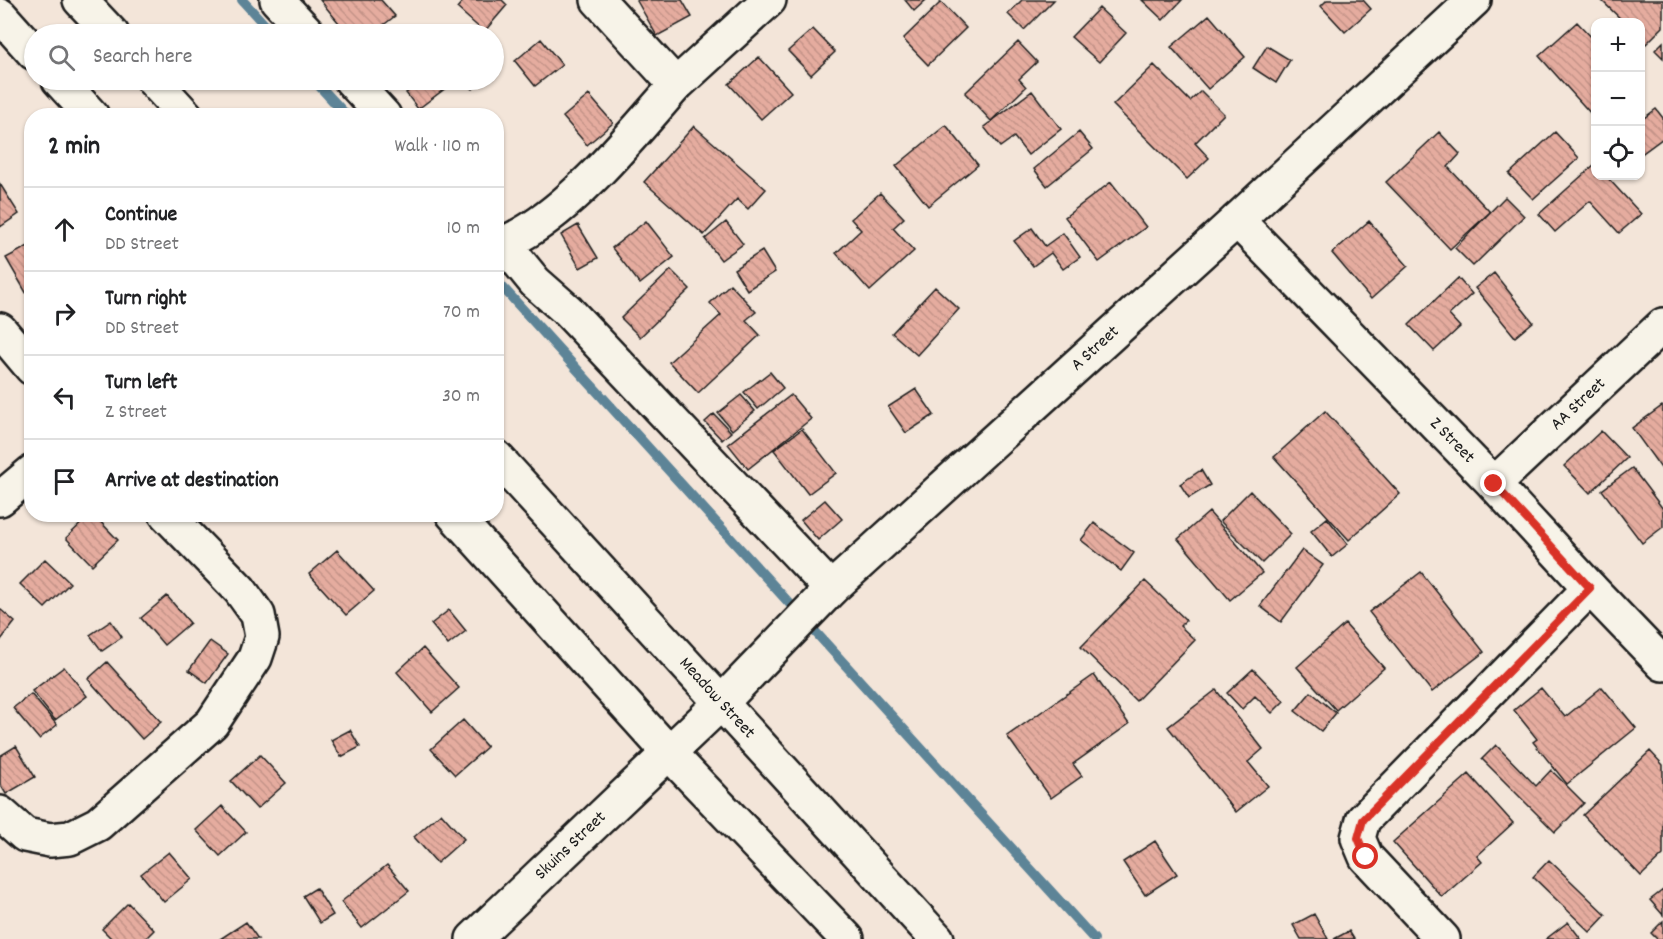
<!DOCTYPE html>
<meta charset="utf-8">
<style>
:root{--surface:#fff;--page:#f6f6f6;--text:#202124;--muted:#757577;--line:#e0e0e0}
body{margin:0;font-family:Dekko,sans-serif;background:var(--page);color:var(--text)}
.controls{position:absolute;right:18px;top:18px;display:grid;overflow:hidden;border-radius:12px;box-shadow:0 2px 4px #0004}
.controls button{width:54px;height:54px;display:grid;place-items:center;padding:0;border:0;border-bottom:2px solid var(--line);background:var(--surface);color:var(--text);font:30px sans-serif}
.stop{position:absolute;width:18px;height:18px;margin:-14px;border:4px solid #d93025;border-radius:50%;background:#fff}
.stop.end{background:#d93025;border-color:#fff;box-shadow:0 2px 6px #0008}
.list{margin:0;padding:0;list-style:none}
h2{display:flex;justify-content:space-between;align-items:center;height:78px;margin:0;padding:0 24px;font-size:26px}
h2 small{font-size:20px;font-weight:400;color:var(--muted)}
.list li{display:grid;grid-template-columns:39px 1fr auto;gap:18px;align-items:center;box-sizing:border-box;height:84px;padding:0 24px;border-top:2px solid var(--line)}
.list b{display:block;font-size:22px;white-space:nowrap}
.list p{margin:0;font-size:20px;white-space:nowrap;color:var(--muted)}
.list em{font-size:20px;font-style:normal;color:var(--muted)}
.icon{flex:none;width:33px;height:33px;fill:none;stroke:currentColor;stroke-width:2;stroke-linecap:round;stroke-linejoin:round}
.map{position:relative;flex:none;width:1663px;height:939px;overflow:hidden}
.search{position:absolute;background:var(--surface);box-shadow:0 2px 4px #0004;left:24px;top:24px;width:480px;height:66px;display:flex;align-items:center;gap:15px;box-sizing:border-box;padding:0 21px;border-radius:33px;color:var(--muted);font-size:22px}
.panel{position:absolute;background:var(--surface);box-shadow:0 2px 4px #0004;left:24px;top:108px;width:480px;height:414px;border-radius:24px}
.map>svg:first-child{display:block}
</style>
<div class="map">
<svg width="1663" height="939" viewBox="0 0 1663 939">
<defs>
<pattern id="building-back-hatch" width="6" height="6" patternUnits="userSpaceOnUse" patternTransform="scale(1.5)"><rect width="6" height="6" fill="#e5ac9f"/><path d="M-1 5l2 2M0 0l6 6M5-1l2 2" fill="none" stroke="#c49388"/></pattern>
</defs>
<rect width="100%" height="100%" fill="#f3e5d9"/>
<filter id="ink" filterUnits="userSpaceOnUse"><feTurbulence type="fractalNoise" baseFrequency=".0167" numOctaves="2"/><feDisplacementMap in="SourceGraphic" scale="12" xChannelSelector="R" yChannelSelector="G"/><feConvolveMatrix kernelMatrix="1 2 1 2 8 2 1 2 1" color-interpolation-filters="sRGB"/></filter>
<g filter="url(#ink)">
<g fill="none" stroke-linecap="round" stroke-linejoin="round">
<path stroke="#5d8497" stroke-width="10" d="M242,0L273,34
M314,80L347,116
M496,280L1094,939"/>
</g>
<path fill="url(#building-back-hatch)" stroke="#1c1c1c" stroke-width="1.5" d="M320,0H381L395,16L372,34H348Z
M464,0H502L507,5L484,32L457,8Z
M638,0H682L692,17L657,36L637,1Z
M905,0H926L914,11Z
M1022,0H1054L1024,30L1008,14Z
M1142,0H1182L1163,20Z
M1327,0H1363L1371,9L1345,32L1321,6Z
M1601,0H1663V27L1646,44L1640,39V22H1624Z
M941,2L966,28L928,65L903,39Z
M1099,8L1126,33L1099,62L1071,37Z
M1209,15L1245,57L1208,89L1171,47Z
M1577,22L1596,42V114L1593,116L1539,56Z
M813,29L835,52L811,75L788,51Z
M541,39L562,65L535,86L515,61Z
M1018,42L1037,62L1019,79L1026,87L991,121L965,93Z
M1663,42V58L1655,50Z
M1267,46L1290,60L1276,83L1253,68Z
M759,57L791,92L761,119L729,84Z
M1154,65L1190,101L1201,91L1224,114L1195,143L1209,158L1187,179L1113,105Z
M423,80H448L451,84L418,109L406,93Z
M461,80H481L473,89Z
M1032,91L1061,129L1028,155L1014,137L1000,147L984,127Z
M589,95L613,123L587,145L563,117Z
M1656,109L1663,118V138L1640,155V121Z
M946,125L978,165L928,206L896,166Z
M694,126L766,189L748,209L737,199L704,235L644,182Z
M1079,132L1093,149L1047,186L1034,169Z
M1439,132L1460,154L1448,167L1490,212L1450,249L1386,182Z
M1555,132L1579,158L1533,199L1509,174Z
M1595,164L1596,176H1606L1641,214L1619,233L1590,201L1555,232L1539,214Z
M1111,182L1146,227L1099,262L1065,217Z
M0,184L19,214L0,227Z
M880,193L904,218L893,228L914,251L870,291L836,253L861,230L851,219Z
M1505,197L1524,216L1473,266L1455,248Z
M646,221L674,257L640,284L612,248Z
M1369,221L1408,266L1371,299L1332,253Z
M726,222L743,244L721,260L705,239Z
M578,225L598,258L580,268L561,235Z
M1032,228L1045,246L1063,233L1080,257L1063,269L1051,253L1033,266L1014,241Z
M32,244V303L6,258Z
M762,251L775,272L747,290L734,269Z
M671,270L690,289L640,337L621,318Z
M1494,273L1533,322L1515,337L1475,288Z
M1458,278L1472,294L1449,315L1460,327L1434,351L1409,325Z
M730,284L756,312L746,320L760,335L698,393L669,362L721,315L710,303Z
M935,287L959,309L917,355L892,333Z
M770,372L783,388L758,409L744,392Z
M916,389L934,415L906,433L888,407Z
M741,395L755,411L732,430L718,413Z
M791,395L811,419L748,469L728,444Z
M1662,406L1663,407V471L1632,428Z
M1325,411L1400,494L1349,540L1274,457Z
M714,414L731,432L722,440L705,422Z
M802,429L836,473L808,494L774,450Z
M1601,431L1627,458L1590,493L1564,466Z
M1632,468L1663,509V527L1642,543L1602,490Z
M1201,470L1210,485L1189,498L1180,484Z
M1250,491L1291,534L1262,563L1220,521Z
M825,500L842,519L818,540L801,520Z
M1209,512L1262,573L1230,600L1178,539Z
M91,514H93L118,540L92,565L66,538Z
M1327,518L1348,544L1332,557L1311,531Z
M1094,523L1134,553L1121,571L1081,540Z
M337,550L374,591L346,615L309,574Z
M1302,550L1323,565L1281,622L1260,606Z
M45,559L70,583L45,608L20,584Z
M1421,572L1484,652L1432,692L1369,612Z
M1145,581L1186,620L1180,626L1195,640L1136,701L1081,647Z
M167,596L190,623L164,645L141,618Z
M0,609L15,622L0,641Z
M449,610L466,631L448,645L431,624Z
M111,621L122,637L102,651L90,635Z
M1345,624L1384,668L1336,710L1297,667Z
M210,641L228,654L207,683L189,670Z
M423,648L459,688L432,712L397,672Z
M107,662L161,722L142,739L88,679Z
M64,667L87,696L55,720L32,691Z
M1253,669L1284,701L1272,713L1255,696L1242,709L1227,693Z
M1094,675L1129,724L1073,764L1082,776L1051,798L1007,736Z
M1602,687L1636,728L1567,784L1533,742L1537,739L1514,710L1541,688L1565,717Z
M1216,690L1263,749L1248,762L1268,786L1236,812L1168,727Z
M1311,692L1336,713L1321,731L1295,711Z
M31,694L57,725L39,739L13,708Z
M463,720L487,747L455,775L431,749Z
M350,730L360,747L341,757L331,740Z
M1496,745L1536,786L1551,770L1584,803L1555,832L1482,759Z
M16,746L35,777L6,794L0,784V756Z
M1650,751L1663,765V855L1641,876L1583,815Z
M260,755L286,783L257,809L231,781Z
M1469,774L1513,823L1477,856L1482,862L1442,897L1393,842Z
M222,806L246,832L220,856L196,830Z
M441,813L464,839L437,863L414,837Z
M1155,841L1177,874L1145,895L1123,862Z
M169,852L192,879L164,902L141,874Z
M1549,860L1606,915L1590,932L1533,877Z
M387,865L409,891L362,928L341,902Z
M316,888L333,915L320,923L303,896Z
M1663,890V915L1650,900Z
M128,903L154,930L145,939H112L102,929Z
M1314,914L1328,939H1301L1293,925Z
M1663,921V939H1657L1651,933Z
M246,922L258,939H220Z
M1568,922L1581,939H1546Z
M1349,931L1354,939H1334Z"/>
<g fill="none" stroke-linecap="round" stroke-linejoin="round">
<defs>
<g id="minor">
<path d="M80,0L112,34"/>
<path d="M277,0L309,34"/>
<path d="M598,0L676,85L769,0"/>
<path d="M0,15L34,53"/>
<path d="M59,80L92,116"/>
<path d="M153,80L186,116"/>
<path d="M351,80L384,116"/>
<path d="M676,85C634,133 585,193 532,228C523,234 513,239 504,244L535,282L568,311L831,589"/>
<path id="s1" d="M1237,220L1494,484L1590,588L1663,664"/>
<path d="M0,330L32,368"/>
<path id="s2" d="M496,457L937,939"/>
<path id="s3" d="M1494,484L1663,325"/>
<path d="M0,499L32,472"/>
<path d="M453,514L669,753L847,939"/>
<path d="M0,813L25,835L50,840L70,838L98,824L212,723L255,658L262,637L258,615L240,590L166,514"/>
<path id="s4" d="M473,939L721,703L831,589L1237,220L1474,0"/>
<path d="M1443,939L1366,857L1358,838L1363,820L1590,588"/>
</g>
</defs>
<use href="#minor" stroke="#1c1c1c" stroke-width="38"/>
<use href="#minor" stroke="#f7f3e8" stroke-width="33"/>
</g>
</g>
<g fill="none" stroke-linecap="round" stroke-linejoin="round" filter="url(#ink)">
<path stroke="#d93025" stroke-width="8" d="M1366,857L1358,838L1363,820L1590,588L1494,484"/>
</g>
<g text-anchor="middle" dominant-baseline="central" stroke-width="4.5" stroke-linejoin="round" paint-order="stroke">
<g font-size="18" fill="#1c1c1c" stroke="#f7f3e8">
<text stroke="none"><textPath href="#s4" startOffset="858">A Street</textPath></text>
<text stroke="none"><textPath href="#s3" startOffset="116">AA Street</textPath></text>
<text stroke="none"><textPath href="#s1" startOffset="308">Z Street</textPath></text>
<text stroke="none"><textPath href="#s2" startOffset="327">Meadow Street</textPath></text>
<text stroke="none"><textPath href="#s4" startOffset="135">Skuins Street</textPath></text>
</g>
</g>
</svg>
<div class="controls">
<button>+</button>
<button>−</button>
<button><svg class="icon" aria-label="locate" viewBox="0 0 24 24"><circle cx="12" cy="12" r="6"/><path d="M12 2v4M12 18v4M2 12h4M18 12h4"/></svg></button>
</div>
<div class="stop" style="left:1366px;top:857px"></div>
<div class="stop end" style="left:1494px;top:484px"></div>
<div class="search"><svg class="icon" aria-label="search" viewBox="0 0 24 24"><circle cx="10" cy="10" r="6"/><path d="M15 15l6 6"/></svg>Search here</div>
<section class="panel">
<h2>2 min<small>Walk · 110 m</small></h2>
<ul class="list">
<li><svg class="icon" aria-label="ahead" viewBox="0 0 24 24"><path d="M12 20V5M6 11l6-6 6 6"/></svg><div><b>Continue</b><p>DD Street</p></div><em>10 m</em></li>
<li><svg class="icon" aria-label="right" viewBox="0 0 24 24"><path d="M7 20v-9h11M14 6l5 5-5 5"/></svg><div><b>Turn right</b><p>DD Street</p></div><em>70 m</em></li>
<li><svg class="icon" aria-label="left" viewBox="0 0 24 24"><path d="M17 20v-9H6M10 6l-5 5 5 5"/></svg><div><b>Turn left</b><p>Z Street</p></div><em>30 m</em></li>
<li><svg class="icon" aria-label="arrive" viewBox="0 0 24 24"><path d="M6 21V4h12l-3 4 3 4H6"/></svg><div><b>Arrive at destination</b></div></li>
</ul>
</section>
</div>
